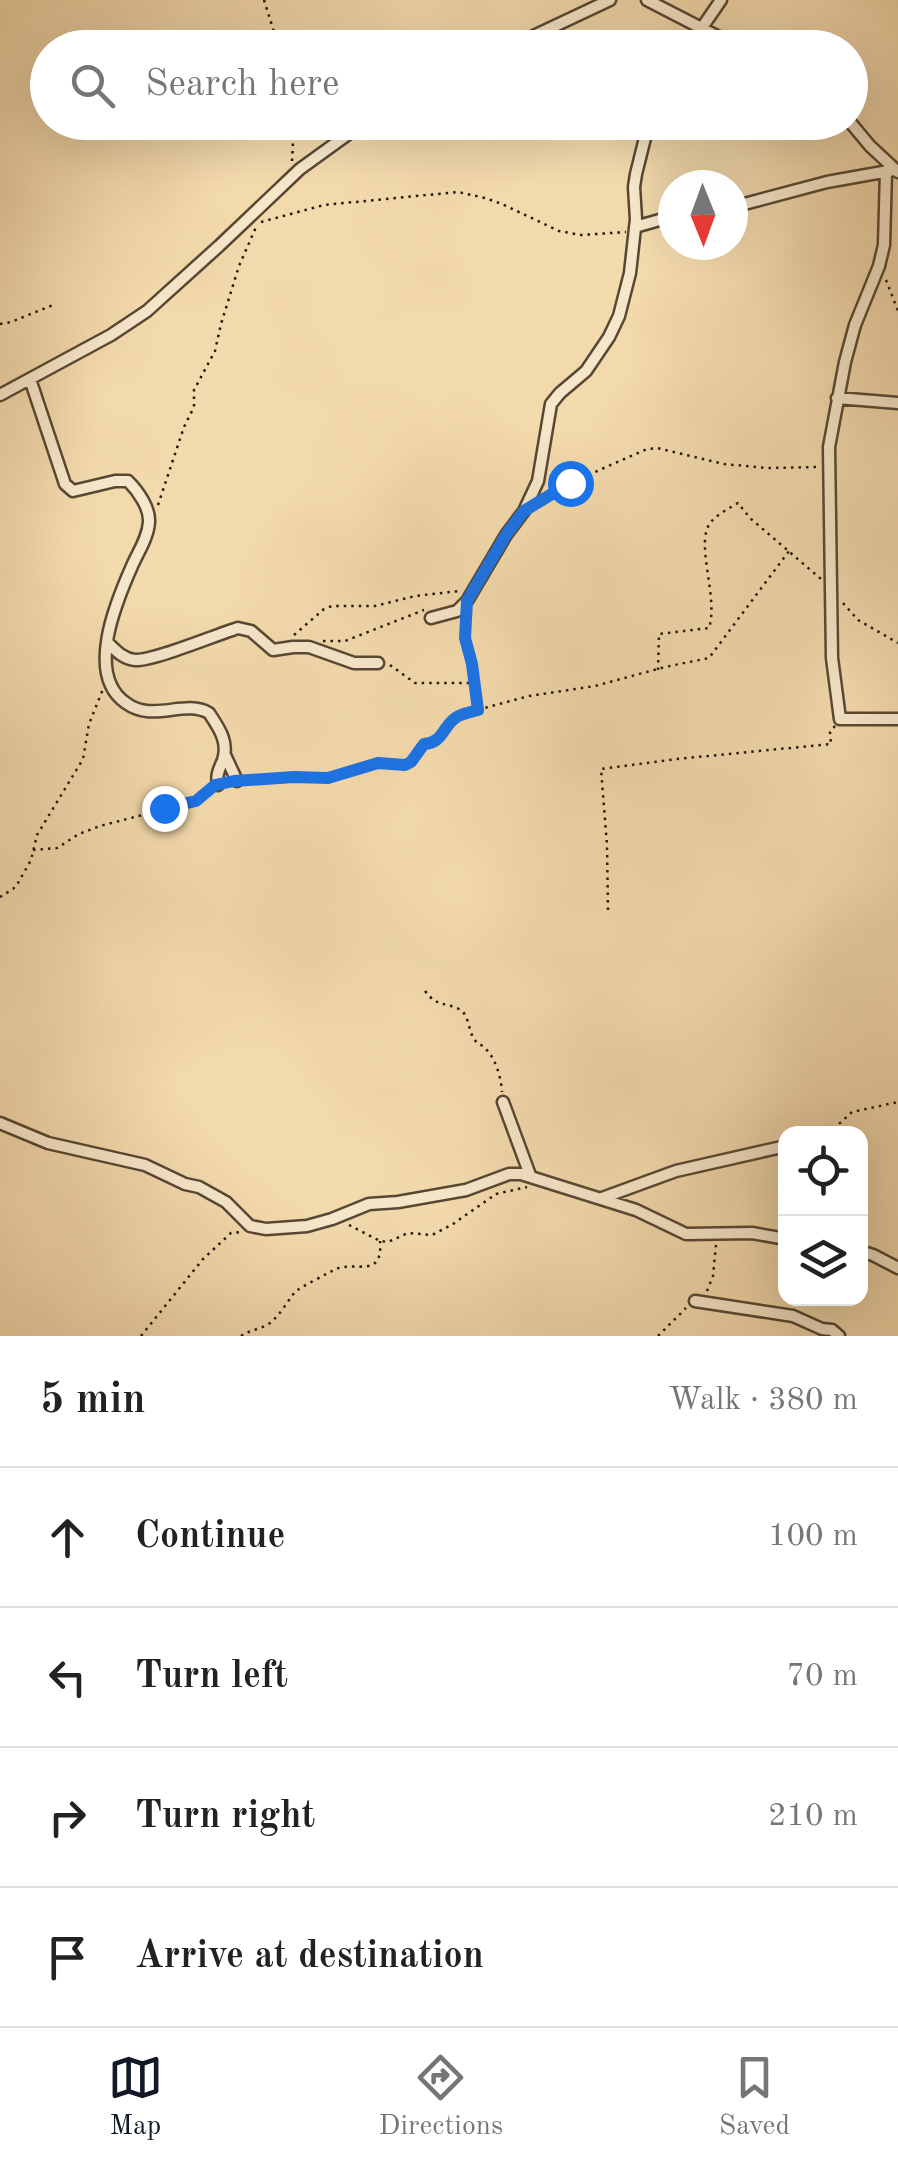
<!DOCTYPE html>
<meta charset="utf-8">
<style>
:root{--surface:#fff;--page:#f6f6f6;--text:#222;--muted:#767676;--line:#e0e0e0;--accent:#111827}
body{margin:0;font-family:"Old Standard TT",serif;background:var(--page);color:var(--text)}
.controls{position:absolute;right:30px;bottom:30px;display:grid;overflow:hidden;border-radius:20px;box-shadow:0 10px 40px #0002}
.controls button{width:90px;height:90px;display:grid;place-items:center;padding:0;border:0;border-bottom:2px solid var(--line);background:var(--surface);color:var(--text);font:50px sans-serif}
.compass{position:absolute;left:658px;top:170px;width:90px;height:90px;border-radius:50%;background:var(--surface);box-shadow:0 10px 40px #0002;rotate:179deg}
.stop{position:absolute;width:30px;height:30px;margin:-22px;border:8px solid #1a73e8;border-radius:50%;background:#fff}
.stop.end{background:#1a73e8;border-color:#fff;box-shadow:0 2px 10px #0008}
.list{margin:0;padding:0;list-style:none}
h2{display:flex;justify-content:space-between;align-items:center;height:130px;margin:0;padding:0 40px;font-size:42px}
h2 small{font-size:32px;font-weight:400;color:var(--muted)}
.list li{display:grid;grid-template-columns:65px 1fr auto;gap:30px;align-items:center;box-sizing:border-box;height:140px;padding:0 40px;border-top:2px solid var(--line)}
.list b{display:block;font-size:38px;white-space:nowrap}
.list em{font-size:32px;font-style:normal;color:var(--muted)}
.icon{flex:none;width:55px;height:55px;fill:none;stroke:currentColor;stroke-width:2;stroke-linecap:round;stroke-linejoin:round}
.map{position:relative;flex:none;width:898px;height:1336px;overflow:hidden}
.search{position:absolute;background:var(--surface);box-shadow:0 10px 40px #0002;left:30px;right:30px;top:30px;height:110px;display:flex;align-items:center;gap:25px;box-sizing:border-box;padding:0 35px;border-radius:55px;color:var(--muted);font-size:38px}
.sheet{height:690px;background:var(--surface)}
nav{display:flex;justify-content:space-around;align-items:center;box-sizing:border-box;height:140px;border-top:2px solid var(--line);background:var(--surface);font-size:28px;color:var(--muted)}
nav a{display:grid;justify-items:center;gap:5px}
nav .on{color:var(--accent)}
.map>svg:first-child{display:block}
</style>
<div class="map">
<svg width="898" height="1336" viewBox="0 0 898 1336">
<rect width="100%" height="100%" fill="#f3daad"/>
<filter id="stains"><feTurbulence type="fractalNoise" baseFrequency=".002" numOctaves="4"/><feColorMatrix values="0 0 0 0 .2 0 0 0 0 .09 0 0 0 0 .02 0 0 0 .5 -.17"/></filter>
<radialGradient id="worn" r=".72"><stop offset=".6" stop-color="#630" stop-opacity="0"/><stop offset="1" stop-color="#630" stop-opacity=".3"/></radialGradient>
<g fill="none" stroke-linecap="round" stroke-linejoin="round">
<defs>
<path id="street" d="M647,0L740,48
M508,48L610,0
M688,48L721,0
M850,122L870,146L898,172
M886,171L884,245L879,266L855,325L845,362L829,447L832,658L840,719H898
M733,207L827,182L894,170
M635,227L663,219H673
M30,379L65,484L73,491L115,481H128C138,491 150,508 149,522C148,538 138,552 132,566C116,602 85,675 126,703C153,723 184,699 209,713C219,728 229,742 223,760C219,770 216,774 218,785
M0,395L111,335L147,311L219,246L300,169L365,122
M837,398L898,403
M431,618L457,611L467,601L506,535L524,511L538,481L551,404L560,393L586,371L609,337L619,316L630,273L636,219L634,187L636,174L649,122
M107,642C115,650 123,659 135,660C154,661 215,635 238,628L251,631L273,650L293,647H309L354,663H378
M225,755L237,781
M503,1102L530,1175
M0,1123L48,1143L145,1165L185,1184L199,1187L226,1202L250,1226L266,1229L307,1226L332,1219L369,1204L398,1202L466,1190L509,1174H521L636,1210L686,1234L752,1233L786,1239
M602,1198L676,1171L786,1146
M860,1251L873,1255L898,1268
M695,1301L793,1316L822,1329L832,1330L839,1336"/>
</defs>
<use href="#street" stroke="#574833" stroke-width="15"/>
<path stroke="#23180a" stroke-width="2.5" stroke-dasharray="2.5 5" stroke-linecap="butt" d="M264,0L279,48
M292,161L294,122
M261,222L324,205L458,192L485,198L502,204L559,231L581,235L626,232
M886,280L898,311
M0,324L11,322L53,305
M542,499L570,483L647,449L657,448L724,464L767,468L820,467
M158,505L184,427L194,407V390L215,351L221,324L239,266L256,227
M843,603L858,620L898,643
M466,619C464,650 476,678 477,708
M294,635L324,609L332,606H375L415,596L459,591
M323,641H345L424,610
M390,665L415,683H471
M658,670L659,634L709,628C719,597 694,542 711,522C717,514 730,508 738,503L750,518L821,579
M249,781L294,777L328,778L378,763L405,765L411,762L424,744L435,743L455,718L477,710L529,696L595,686L665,667L709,658L789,551
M33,850L57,848L79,834L100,826L189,803L196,801L207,790
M0,897L13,889L18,883L31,860L37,835L83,759L89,724L103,689
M608,910L607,845L601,769L677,759L831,744L830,732L835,726
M425,991C437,1007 444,1002 459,1009C469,1014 468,1029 473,1037C479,1047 477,1041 485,1048C496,1059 501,1077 502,1092
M828,1134L852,1112L898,1102
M349,1225L380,1241L388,1242L408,1233L432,1235L453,1224L496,1194L527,1187
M707,1291L713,1276L716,1245
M141,1336L203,1259L231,1233L241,1232
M241,1336C250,1330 261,1329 270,1323C280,1315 287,1302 295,1292C299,1288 330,1272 336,1269C357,1261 383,1279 380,1241
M658,1336L686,1308"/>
<use href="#street" stroke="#f7e7ca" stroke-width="10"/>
</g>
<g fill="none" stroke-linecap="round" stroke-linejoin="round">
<path stroke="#1a73e8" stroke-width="12" d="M164,808L196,801L215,785L234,781L294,777L328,778L378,763L405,765L411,762L424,744C442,743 442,729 454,719C459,714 471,712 478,710L472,664L465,638L467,601L506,535L524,511L570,483"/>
</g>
<rect width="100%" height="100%" filter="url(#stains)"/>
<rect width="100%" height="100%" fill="url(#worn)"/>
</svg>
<div class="controls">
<button><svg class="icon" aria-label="locate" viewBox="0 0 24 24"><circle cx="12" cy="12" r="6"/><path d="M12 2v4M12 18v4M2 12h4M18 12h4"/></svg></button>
<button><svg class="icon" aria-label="layers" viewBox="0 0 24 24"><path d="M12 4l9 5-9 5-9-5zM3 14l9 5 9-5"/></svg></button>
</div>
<svg class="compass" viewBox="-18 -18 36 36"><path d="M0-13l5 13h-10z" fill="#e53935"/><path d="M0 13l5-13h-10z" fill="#767676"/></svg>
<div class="stop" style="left:570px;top:483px"></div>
<div class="stop end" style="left:164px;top:808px"></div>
<div class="search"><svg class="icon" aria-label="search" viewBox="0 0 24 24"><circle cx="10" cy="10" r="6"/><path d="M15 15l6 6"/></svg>Search here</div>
</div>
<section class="sheet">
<h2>5 min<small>Walk · 380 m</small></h2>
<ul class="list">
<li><svg class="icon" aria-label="ahead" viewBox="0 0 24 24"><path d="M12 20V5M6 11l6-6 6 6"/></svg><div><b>Continue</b></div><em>100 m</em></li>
<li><svg class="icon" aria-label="left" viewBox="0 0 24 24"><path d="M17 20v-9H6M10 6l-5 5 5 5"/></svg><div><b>Turn left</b></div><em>70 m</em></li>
<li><svg class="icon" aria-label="right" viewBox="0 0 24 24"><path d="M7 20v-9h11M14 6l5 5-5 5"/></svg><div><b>Turn right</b></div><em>210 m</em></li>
<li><svg class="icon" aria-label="arrive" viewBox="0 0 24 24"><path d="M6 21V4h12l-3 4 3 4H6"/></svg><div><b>Arrive at destination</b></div></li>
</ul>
</section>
<nav>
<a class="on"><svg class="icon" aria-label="map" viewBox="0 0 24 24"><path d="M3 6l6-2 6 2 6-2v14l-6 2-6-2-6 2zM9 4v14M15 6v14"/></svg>Map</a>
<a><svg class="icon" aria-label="directions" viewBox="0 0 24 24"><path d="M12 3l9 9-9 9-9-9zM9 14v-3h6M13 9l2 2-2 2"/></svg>Directions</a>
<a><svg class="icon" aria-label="saved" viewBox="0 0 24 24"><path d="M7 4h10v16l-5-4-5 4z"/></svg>Saved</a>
</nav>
